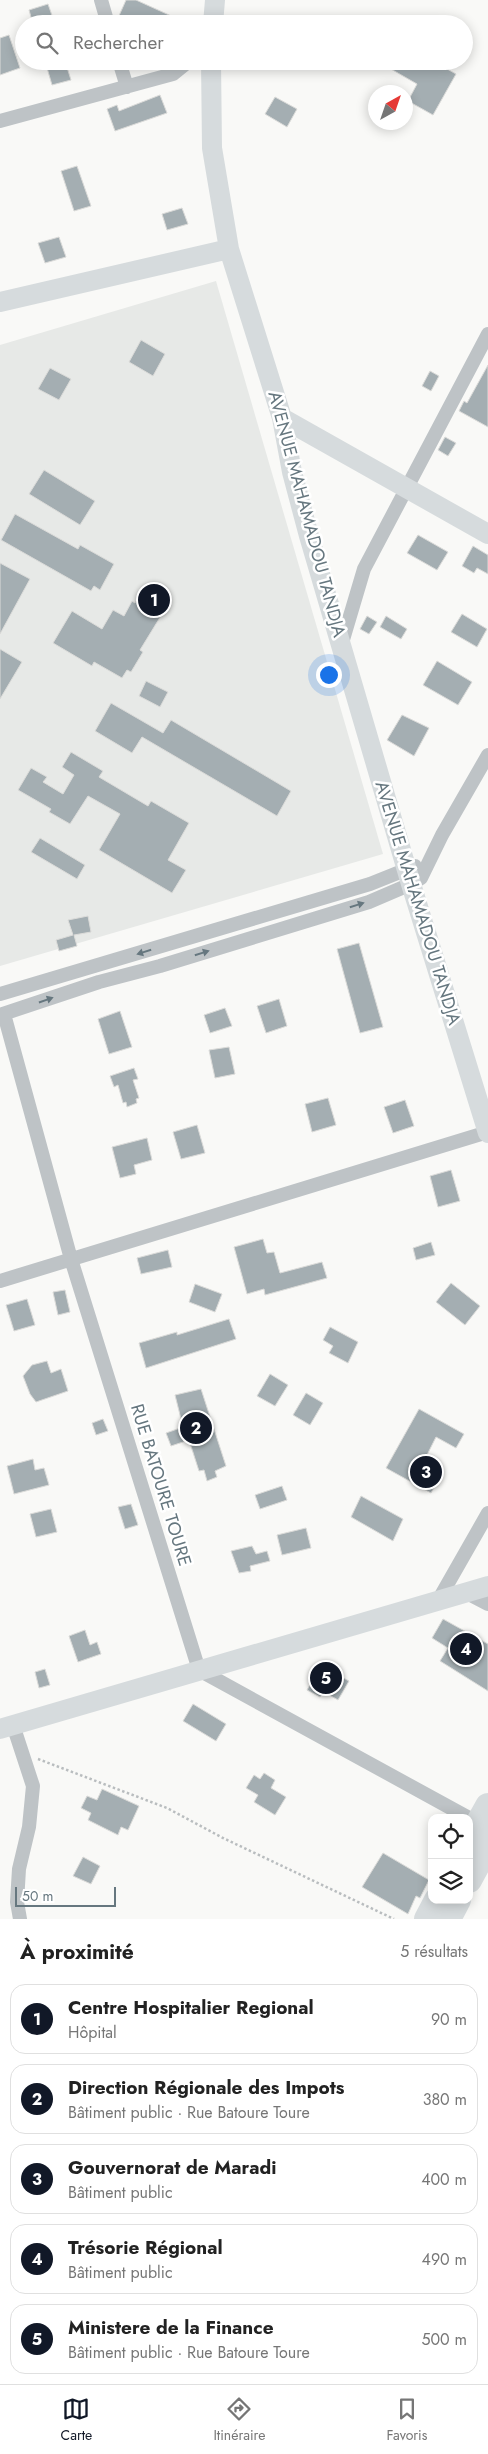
<!DOCTYPE html>
<html lang="fr">
<meta charset="utf-8">
<style>
:root{--surface:#fff;--page:#f6f6f6;--text:#222;--muted:#767676;--line:#e0e0e0;--accent:#111827}
body{margin:0;font-family:Jost,sans-serif;background:var(--page);color:var(--text)}
.controls{position:absolute;right:15px;bottom:15px;display:grid;overflow:hidden;border-radius:10px;box-shadow:0 2px 12px #0003}
.controls button{width:45px;height:45px;display:grid;place-items:center;padding:0;border:0;border-bottom:1px solid var(--line);background:var(--surface);color:var(--text);font:25px sans-serif}
.compass{position:absolute;left:368px;top:85px;width:45px;height:45px;border-radius:50%;background:var(--surface);box-shadow:0 2px 12px #0003;rotate:40deg}
.scale{position:absolute;left:15px;bottom:12px;width:101px;box-sizing:border-box;padding-left:5px;border:2px solid #66777f;border-top:0;font-size:14px;line-height:18px;white-space:nowrap;color:#66777f;-webkit-text-stroke:4px #fff;paint-order:stroke}
.you{position:absolute;left:328px;top:674px;width:18px;height:18px;margin:-12px;border:4px solid #fff;border-radius:50%;background:#1a73e8;box-shadow:0 0 0 8px #1a73e833}
.badge{display:grid;place-items:center;width:32px;height:32px;border-radius:50%;background:var(--accent);color:#fff;font-size:16px;font-weight:700}
.pin{position:absolute;translate:-50% -50%;border:2px solid #fff;box-shadow:0 1px 5px #0006}
.list{margin:0;padding:0;list-style:none}
h2{display:flex;justify-content:space-between;align-items:center;height:65px;margin:0;padding:0 20px;font-size:21px}
h2 small{font-size:16px;font-weight:400;color:var(--muted)}
.list li{display:grid;grid-template-columns:32px 1fr auto;gap:15px;align-items:center;box-sizing:border-box;height:70px;margin:0 10px 10px;padding:0 10px;border:1px solid var(--line);border-radius:15px}
.list b{display:block;font-size:19px;white-space:nowrap}
.list p{margin:0;font-size:16px;white-space:nowrap;color:var(--muted)}
.list em{font-size:16px;font-style:normal;color:var(--muted)}
.icon{flex:none;width:28px;height:28px;fill:none;stroke:currentColor;stroke-width:2;stroke-linecap:round;stroke-linejoin:round}
.map{position:relative;flex:none;width:488px;height:1919px;overflow:hidden}
.search{position:absolute;background:var(--surface);box-shadow:0 2px 12px #0003;left:15px;right:15px;top:15px;height:55px;display:flex;align-items:center;gap:12px;box-sizing:border-box;padding:0 18px;border-radius:28px;color:var(--muted);font-size:19px}
.sheet{height:465px;background:var(--surface)}
nav{display:flex;justify-content:space-around;align-items:center;box-sizing:border-box;height:70px;border-top:1px solid var(--line);background:var(--surface);font-size:14px;color:var(--muted)}
nav a{display:grid;justify-items:center;gap:2px}
nav .on{color:var(--accent)}
.map>svg:first-child{display:block}
</style>
<div class="map">
<svg width="488" height="1919" viewBox="0 0 488 1919">
<rect width="100%" height="100%" fill="#f9f9f7"/>
<path fill="#e7e9e7" d="M216,281L383,854L0,966V345Z"/>
<path fill="#a4aeb2" stroke="#dbdbd9" d="M126,0H136L189,24H131L118,18Z
M48,4L55,24H33L29,10Z
M9,35L20,68L0,75V38Z
M45,61H65L71,80L52,85Z
M377,61H433L456,74L433,115L408,101L417,84Z
M160,95L167,113L115,131L107,109L117,105L119,111Z
M275,97L297,109L287,127L265,114Z
M77,166L91,206L74,211L61,171Z
M182,208L188,224L167,230L162,214Z
M59,237L66,257L45,263L38,243Z
M141,340L165,354L153,376L129,362Z
M488,365V427L459,411L464,401L467,403Z
M50,368L71,379L59,400L38,389Z
M430,371L439,376L431,391L422,386Z
M445,437L456,443L448,456L438,450Z
M44,470L95,501L80,525L29,494Z
M15,514L78,549L80,545L114,564L100,590L94,586L91,591L1,540Z
M418,535L448,552L437,570L407,553Z
M473,546L488,555V574L477,568L474,573L462,566Z
M0,563L30,579L0,634Z
M142,591L167,606L140,650L143,652L131,672L127,670L122,678L94,662L92,666L53,643L72,611L102,629L113,610L124,616L132,601L135,603Z
M462,614L487,629L477,647L451,632Z
M367,616L377,622L369,634L360,629Z
M386,616L407,629L401,639L380,627Z
M0,649L22,662L0,699Z
M437,661L472,682L458,705L423,685Z
M146,681L168,692L160,707L139,696Z
M111,703L163,733L171,720L291,791L277,816L142,737L132,753L95,731Z
M402,715L429,728L414,756L387,740Z
M71,752L103,771L99,777L148,806L151,801L189,823L168,860L186,870L172,893L99,850L120,814L88,796L70,824L49,812L51,809L18,790L31,768L47,777L43,782L63,794L74,775L62,767Z
M40,838L85,865L77,879L31,852Z
M88,916L91,932L74,935L77,946L59,951L56,940L73,935L68,920Z
M359,943L383,1027L360,1033L337,949Z
M279,999L287,1026L266,1033L257,1006Z
M225,1008L232,1026L210,1033L204,1015Z
M120,1011L132,1047L109,1054L98,1019Z
M229,1047L235,1074L215,1078L209,1050Z
M134,1068L138,1079L133,1080L139,1098L136,1099L137,1103L127,1107L126,1102L123,1103L118,1085L114,1087L110,1076Z
M328,1098L336,1125L312,1132L305,1104Z
M405,1100L414,1126L393,1133L384,1107Z
M197,1125L205,1153L181,1159L173,1132Z
M147,1138L152,1160L134,1165L136,1174L120,1178L112,1147Z
M451,1170L460,1201L438,1207L430,1176Z
M263,1239L267,1253L274,1252L280,1273L322,1262L327,1278L265,1295L264,1289L247,1294L234,1247Z
M431,1242L435,1255L416,1260L413,1248Z
M168,1250L172,1267L141,1274L137,1258Z
M451,1283L480,1306L465,1325L436,1302Z
M195,1284L222,1294L215,1312L189,1302Z
M65,1290L70,1312L58,1315L53,1292Z
M27,1299L35,1325L14,1331L6,1305Z
M229,1319L236,1339L146,1368L139,1343L177,1332V1335Z
M330,1327L358,1342L348,1363L329,1353L333,1346L323,1340Z
M47,1361L51,1373L61,1369L68,1391L36,1402L30,1394L23,1376L32,1365Z
M270,1374L288,1385L275,1406L257,1396Z
M201,1389L226,1466L215,1471L217,1477L207,1481L204,1470L199,1471L189,1440L171,1446L166,1433L183,1427L175,1395Z
M306,1393L323,1403L310,1425L293,1415Z
M419,1409L464,1434L456,1448L436,1437L424,1461L443,1471L431,1493L386,1468Z
M103,1419L108,1431L96,1435L92,1423Z
M33,1459L35,1470L44,1468L49,1485L14,1494L7,1466Z
M282,1486L287,1500L260,1509L255,1495Z
M361,1496L403,1519L393,1541L351,1517Z
M131,1504L138,1525L125,1529L118,1507Z
M51,1509L57,1532L36,1537L30,1514Z
M306,1528L311,1548L282,1555L277,1535Z
M252,1546L256,1554L267,1551L270,1561L250,1566L251,1571L239,1573L231,1551Z
M443,1619L488,1644V1691L440,1661L448,1648L432,1638Z
M85,1630L90,1645L97,1642L101,1654L78,1662L69,1636Z
M321,1666L349,1681L338,1700L324,1692L320,1697L307,1690Z
M45,1669L50,1685L39,1688L35,1672Z
M193,1704L226,1724L216,1741L183,1721Z
M264,1773L275,1780L271,1788L286,1797L275,1815L254,1802L258,1795L246,1788L254,1775L260,1779Z
M102,1789L139,1806L128,1830L121,1827L118,1835L88,1820L91,1813L81,1808L87,1796L97,1800Z
M383,1853L429,1880L420,1898L416,1896L408,1914L362,1887Z
M83,1857L100,1866L91,1884L73,1876Z"/>
<g fill="none" stroke-linecap="round" stroke-linejoin="round">
<path stroke="#b9bdbf" stroke-width="2.5" stroke-dasharray="2.5 2.5" stroke-linecap="butt" d="M38,1759L167,1808L223,1838L394,1919"/>
<path stroke="#bec3c6" stroke-width="14" d="M101,0L108,24
M119,61L127,87
M0,121L173,74L189,61
M342,643L364,569L488,334
M0,994L370,884L415,866
M4,1014L71,1259L199,1670L469,1818
M0,1015L99,982L160,966L369,902L411,884L421,878L442,835L488,755
M0,1281L488,1132
M465,1592L488,1604
M439,1599L488,1513
M13,1725L33,1786L29,1827L19,1869L17,1902L20,1919"/>
<path stroke="#d6dbdd" stroke-width="20" d="M213,24L215,0
M211,61L212,148L229,249L282,418L292,472L309,536L411,884L488,1133
M0,302L229,249
M282,418L488,534
M0,1729L488,1586"/>
<path stroke="#d6dbdd" stroke-width="26" d="M469,1840L488,1806
M469,1880L488,1845
M427,1919L437,1900
M448,1919L458,1900"/>
</g>
<defs><path id="oneway-solid" d="M-6-.8H1V-3.2L6.5 0L1 3.2V.8H-6Z" transform="scale(1.25)"/></defs>
<g fill="#66777f">
<use href="#oneway-solid" transform="translate(357 905) rotate(-17)"/>
<use href="#oneway-solid" transform="translate(144 952) rotate(163)"/>
<use href="#oneway-solid" transform="translate(202 953) rotate(-17)"/>
<use href="#oneway-solid" transform="translate(46 1000) rotate(-19)"/>
</g>
<g text-anchor="middle" dominant-baseline="central" stroke-width="5" stroke-linejoin="round" paint-order="stroke">
<g font-size="18" fill="#66777f" stroke="#fff">
<text transform="translate(307 514) rotate(75)">AVENUE MAHAMADOU TANDJA</text>
<text transform="translate(418 903) rotate(73)">AVENUE MAHAMADOU TANDJA</text>
<text transform="translate(161 1485) rotate(73)">RUE BATOURE TOURE</text>
</g>
</g>
</svg>
<div class="controls">
<button><svg class="icon" aria-label="locate" viewBox="0 0 24 24"><circle cx="12" cy="12" r="6"/><path d="M12 2v4M12 18v4M2 12h4M18 12h4"/></svg></button>
<button><svg class="icon" aria-label="layers" viewBox="0 0 24 24"><path d="M12 4l9 5-9 5-9-5zM3 14l9 5 9-5"/></svg></button>
</div>
<svg class="compass" viewBox="-18 -18 36 36"><path d="M0-13l5 13h-10z" fill="#e53935"/><path d="M0 13l5-13h-10z" fill="#767676"/></svg>
<div class="scale">50 m</div>
<div class="you"></div>
<div class="pin badge" style="left:154px;top:600px">1</div>
<div class="pin badge" style="left:196px;top:1428px">2</div>
<div class="pin badge" style="left:426px;top:1472px">3</div>
<div class="pin badge" style="left:466px;top:1649px">4</div>
<div class="pin badge" style="left:326px;top:1678px">5</div>
<div class="search"><svg class="icon" aria-label="search" viewBox="0 0 24 24"><circle cx="10" cy="10" r="6"/><path d="M15 15l6 6"/></svg>Rechercher</div>
</div>
<section class="sheet">
<h2>À proximité<small>5 résultats</small></h2>
<ul class="list">
<li><span class="badge">1</span><div><b>Centre Hospitalier Regional</b><p>Hôpital</p></div><em>90 m</em></li>
<li><span class="badge">2</span><div><b>Direction Régionale des Impots</b><p>Bâtiment public · Rue Batoure Toure</p></div><em>380 m</em></li>
<li><span class="badge">3</span><div><b>Gouvernorat de Maradi</b><p>Bâtiment public</p></div><em>400 m</em></li>
<li><span class="badge">4</span><div><b>Trésorie Régional</b><p>Bâtiment public</p></div><em>490 m</em></li>
<li><span class="badge">5</span><div><b>Ministere de la Finance</b><p>Bâtiment public · Rue Batoure Toure</p></div><em>500 m</em></li>
</ul>
</section>
<nav>
<a class="on"><svg class="icon" aria-label="map" viewBox="0 0 24 24"><path d="M3 6l6-2 6 2 6-2v14l-6 2-6-2-6 2zM9 4v14M15 6v14"/></svg>Carte</a>
<a><svg class="icon" aria-label="directions" viewBox="0 0 24 24"><path d="M12 3l9 9-9 9-9-9zM9 14v-3h6M13 9l2 2-2 2"/></svg>Itinéraire</a>
<a><svg class="icon" aria-label="saved" viewBox="0 0 24 24"><path d="M7 4h10v16l-5-4-5 4z"/></svg>Favoris</a>
</nav>
